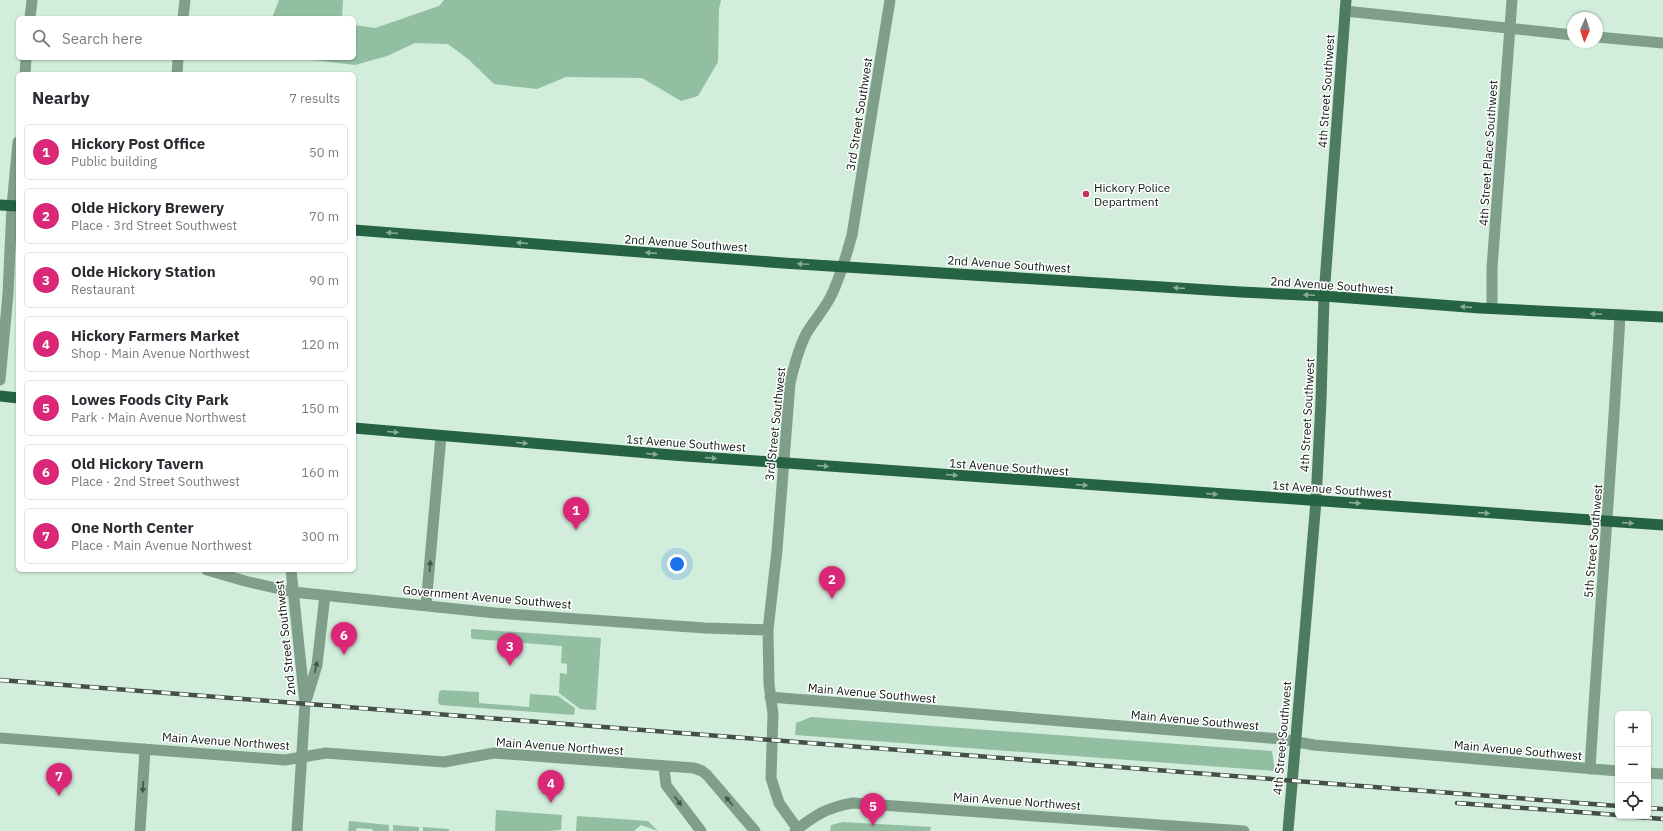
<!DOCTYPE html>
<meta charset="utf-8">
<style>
:root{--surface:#fff;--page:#f2f2f3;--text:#2b2b33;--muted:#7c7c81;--line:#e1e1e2;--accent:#db2777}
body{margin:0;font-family:"IBM Plex Sans",sans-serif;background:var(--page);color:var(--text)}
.controls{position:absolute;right:12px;bottom:12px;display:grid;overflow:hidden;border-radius:6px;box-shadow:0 1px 3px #0004}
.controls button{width:36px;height:36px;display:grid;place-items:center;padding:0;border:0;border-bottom:1px solid var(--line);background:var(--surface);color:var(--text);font:20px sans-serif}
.compass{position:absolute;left:1567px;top:12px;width:36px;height:36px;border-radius:50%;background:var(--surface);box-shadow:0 1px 3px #0004;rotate:183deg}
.you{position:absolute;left:677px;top:564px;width:14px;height:14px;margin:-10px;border:3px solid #fff;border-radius:50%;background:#1a73e8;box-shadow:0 0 0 6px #1a73e833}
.badge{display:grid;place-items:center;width:26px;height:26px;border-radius:50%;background:var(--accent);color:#fff;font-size:13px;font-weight:700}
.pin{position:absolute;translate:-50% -33px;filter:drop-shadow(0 1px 2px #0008)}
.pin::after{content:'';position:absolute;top:21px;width:14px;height:12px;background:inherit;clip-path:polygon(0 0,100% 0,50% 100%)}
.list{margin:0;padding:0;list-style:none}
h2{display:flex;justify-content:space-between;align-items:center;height:52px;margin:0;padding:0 16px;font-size:17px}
h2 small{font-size:13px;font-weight:400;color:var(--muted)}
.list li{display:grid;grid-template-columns:26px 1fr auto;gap:12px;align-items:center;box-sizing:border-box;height:56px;margin:0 8px 8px;padding:0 8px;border:1px solid var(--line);border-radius:6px}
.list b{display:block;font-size:15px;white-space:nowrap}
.list p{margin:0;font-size:13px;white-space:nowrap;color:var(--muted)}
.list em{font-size:13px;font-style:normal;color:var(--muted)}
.icon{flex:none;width:22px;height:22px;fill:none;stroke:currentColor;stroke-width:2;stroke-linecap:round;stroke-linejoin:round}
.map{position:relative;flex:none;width:1663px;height:831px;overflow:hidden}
.search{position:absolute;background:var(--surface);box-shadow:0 1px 3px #0004;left:16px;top:16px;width:340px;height:44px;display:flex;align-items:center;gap:10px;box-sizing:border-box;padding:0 14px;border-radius:6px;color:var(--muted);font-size:15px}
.panel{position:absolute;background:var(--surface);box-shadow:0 1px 3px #0004;left:16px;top:72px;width:340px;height:500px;border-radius:6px}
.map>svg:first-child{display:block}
</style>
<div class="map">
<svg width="1663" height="831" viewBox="0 0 1663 831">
<rect width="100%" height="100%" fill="#d2eddb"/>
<path fill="#92bfa2" d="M279,0H343L342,18H272Z
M444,0H721L719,9L718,62L698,96L681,101L642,78L566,77L537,89L494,84L468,59L448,44L415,43L387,56L355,65L296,58H354V25L375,28L439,6Z
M471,629L601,638L596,710L580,709L559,693L560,673L567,674V664L561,663L562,646L474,639L471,638Z
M442,690L479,692V703L529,707L530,694L558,696L575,708L574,715L440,705L438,702L439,692Z
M811,717L1272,751L1275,771L795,735L796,723Z
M496,810L562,815L561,830L548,831H495Z
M577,816L648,821L658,831L641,825L634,831H576Z
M349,821L389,825V831H373L372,829L357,828L356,831H348Z
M843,822L931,827L930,831H830L831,825Z
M393,825L419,827V831H393Z
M423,827L449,829V831H423Z"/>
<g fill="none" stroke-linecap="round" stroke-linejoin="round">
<path stroke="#809f8b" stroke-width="11" d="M1345,11L1573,35
M1597,37L1663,43
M1492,308V268L1512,0
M207,570L245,581L293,592L495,613L705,628L768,630
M291,570L305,704L297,831
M426,605L441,436
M770,697L1281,739L1314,745L1618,771
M307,698L317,665L325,595
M0,738L285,760L326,753L444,762L494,753L694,768L702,771L707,775L755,831
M664,767L666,785L701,831
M1590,769C1599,618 1612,466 1620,315
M1648,773L1663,774
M140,831L145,749
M795,831C815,815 828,807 853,803L1244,831
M799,831L779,803L771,778L773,714L769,684L768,630L777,550L790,383C794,366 798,350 806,334C813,322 823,311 830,298C840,279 846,256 852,235L890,0"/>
<path stroke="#809f8b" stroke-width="11" d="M30,18L32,0
M183,18L185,0
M25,74L26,58
M177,74L178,58
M0,380L8,294L12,206L18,142"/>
<path stroke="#4e7c60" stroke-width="11" d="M1288,831L1316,501L1321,401L1324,296L1346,0"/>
<path stroke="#266342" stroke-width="11" d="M0,205L18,206
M354,230L783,263L1241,292L1324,296L1480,308L1663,317
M0,396L18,398
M354,428L672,455L1663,525"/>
<defs>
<path id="rail" d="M0,680L1618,806
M1457,803L1618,815
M1648,808L1663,809
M1625,816L1663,819"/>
</defs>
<use href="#rail" stroke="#425047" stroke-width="4.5"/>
<use href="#rail" stroke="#fff" stroke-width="3" stroke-dasharray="9" stroke-linecap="butt"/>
</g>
<defs><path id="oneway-solid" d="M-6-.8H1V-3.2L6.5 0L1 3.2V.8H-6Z"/></defs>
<g fill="#88a997">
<use href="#oneway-solid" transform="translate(392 233) rotate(-176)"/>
<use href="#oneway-solid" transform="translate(522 243) rotate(-175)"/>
<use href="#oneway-solid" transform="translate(651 253) rotate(-176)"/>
<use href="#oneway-solid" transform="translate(803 264) rotate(-177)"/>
<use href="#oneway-solid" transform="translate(1179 288) rotate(-176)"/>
<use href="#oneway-solid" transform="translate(1309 295) rotate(-178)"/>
<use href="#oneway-solid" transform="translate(1466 307) rotate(-176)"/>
<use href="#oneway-solid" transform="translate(1596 314) rotate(-177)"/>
<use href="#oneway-solid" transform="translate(393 432) rotate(5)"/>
<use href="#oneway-solid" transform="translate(522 443) rotate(5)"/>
<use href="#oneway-solid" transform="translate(652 454) rotate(5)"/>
<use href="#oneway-solid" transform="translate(711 458) rotate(4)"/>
<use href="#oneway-solid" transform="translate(823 466) rotate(4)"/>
<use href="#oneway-solid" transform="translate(952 475) rotate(4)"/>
<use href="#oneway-solid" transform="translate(1082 485) rotate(4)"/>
<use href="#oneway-solid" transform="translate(1212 494) rotate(4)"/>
<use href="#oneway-solid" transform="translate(1355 503) rotate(5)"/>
<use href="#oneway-solid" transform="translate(1484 513) rotate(4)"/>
<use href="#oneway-solid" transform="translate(1628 523) rotate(4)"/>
</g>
<g fill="#415448">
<use href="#oneway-solid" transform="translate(430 566) rotate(-85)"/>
<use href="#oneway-solid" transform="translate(316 667) rotate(-77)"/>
<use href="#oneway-solid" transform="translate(143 787) rotate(94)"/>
<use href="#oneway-solid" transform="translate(678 801) rotate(53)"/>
<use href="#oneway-solid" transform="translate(729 801) rotate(-130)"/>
</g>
<circle fill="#c0325f" stroke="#fff" stroke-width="1.5" cx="1086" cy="194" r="4"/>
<g text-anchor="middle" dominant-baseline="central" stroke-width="3" stroke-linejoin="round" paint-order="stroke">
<g font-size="12" fill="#0d1711" stroke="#fff">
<text transform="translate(1326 91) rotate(-86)">4th Street Southwest</text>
<text transform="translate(859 114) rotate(-81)">3rd Street Southwest</text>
<text transform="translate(1488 153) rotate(-86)">4th Street Place Southwest</text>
<text transform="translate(686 243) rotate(4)">2nd Avenue Southwest</text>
<text transform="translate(1009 264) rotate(4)">2nd Avenue Southwest</text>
<text transform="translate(1332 285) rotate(4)">2nd Avenue Southwest</text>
<text transform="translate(1307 415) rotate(-87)">4th Street Southwest</text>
<text transform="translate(775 424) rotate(-84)">3rd Street Southwest</text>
<text transform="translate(686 443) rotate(4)">1st Avenue Southwest</text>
<text transform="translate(1009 467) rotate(4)">1st Avenue Southwest</text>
<text transform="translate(1332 489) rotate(4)">1st Avenue Southwest</text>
<text transform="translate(1593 541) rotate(-85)">5th Street Southwest</text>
<text transform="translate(487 597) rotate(5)">Government Avenue Southwest</text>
<text transform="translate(285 638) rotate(-96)">2nd Street Southwest</text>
<text transform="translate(872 693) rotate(5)">Main Avenue Southwest</text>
<text transform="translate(1195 720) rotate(5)">Main Avenue Southwest</text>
<text transform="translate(1282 738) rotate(-85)">4th Street Southwest</text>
<text transform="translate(226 741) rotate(4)">Main Avenue Northwest</text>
<text transform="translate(560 746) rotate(4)">Main Avenue Northwest</text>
<text transform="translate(1518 750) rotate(5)">Main Avenue Southwest</text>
<text transform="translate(1017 801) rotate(4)">Main Avenue Northwest</text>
</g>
<g font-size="12" fill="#0d1711" stroke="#fff" text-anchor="start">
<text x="1094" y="187">Hickory Police<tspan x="1094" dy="14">Department</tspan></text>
</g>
</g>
</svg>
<div class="controls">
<button>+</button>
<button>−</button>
<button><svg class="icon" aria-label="locate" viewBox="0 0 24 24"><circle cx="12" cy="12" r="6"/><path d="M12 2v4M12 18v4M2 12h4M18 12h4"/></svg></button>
</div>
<svg class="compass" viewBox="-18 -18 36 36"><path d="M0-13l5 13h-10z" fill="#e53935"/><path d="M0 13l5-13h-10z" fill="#7c7c81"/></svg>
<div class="you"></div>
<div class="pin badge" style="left:576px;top:530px">1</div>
<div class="pin badge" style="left:832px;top:599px">2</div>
<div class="pin badge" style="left:510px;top:666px">3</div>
<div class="pin badge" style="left:551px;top:803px">4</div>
<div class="pin badge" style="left:873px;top:826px">5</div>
<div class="pin badge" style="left:344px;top:655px">6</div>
<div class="pin badge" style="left:59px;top:796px">7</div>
<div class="search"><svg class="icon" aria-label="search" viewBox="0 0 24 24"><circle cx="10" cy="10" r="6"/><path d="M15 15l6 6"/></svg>Search here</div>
<section class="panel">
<h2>Nearby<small>7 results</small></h2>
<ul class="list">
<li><span class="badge">1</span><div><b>Hickory Post Office</b><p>Public building</p></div><em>50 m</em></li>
<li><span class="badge">2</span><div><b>Olde Hickory Brewery</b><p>Place · 3rd Street Southwest</p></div><em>70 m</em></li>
<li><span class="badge">3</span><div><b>Olde Hickory Station</b><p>Restaurant</p></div><em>90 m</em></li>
<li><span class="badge">4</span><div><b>Hickory Farmers Market</b><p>Shop · Main Avenue Northwest</p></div><em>120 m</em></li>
<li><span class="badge">5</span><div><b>Lowes Foods City Park</b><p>Park · Main Avenue Northwest</p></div><em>150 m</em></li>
<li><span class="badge">6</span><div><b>Old Hickory Tavern</b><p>Place · 2nd Street Southwest</p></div><em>160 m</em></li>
<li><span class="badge">7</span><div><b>One North Center</b><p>Place · Main Avenue Northwest</p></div><em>300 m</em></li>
</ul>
</section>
</div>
